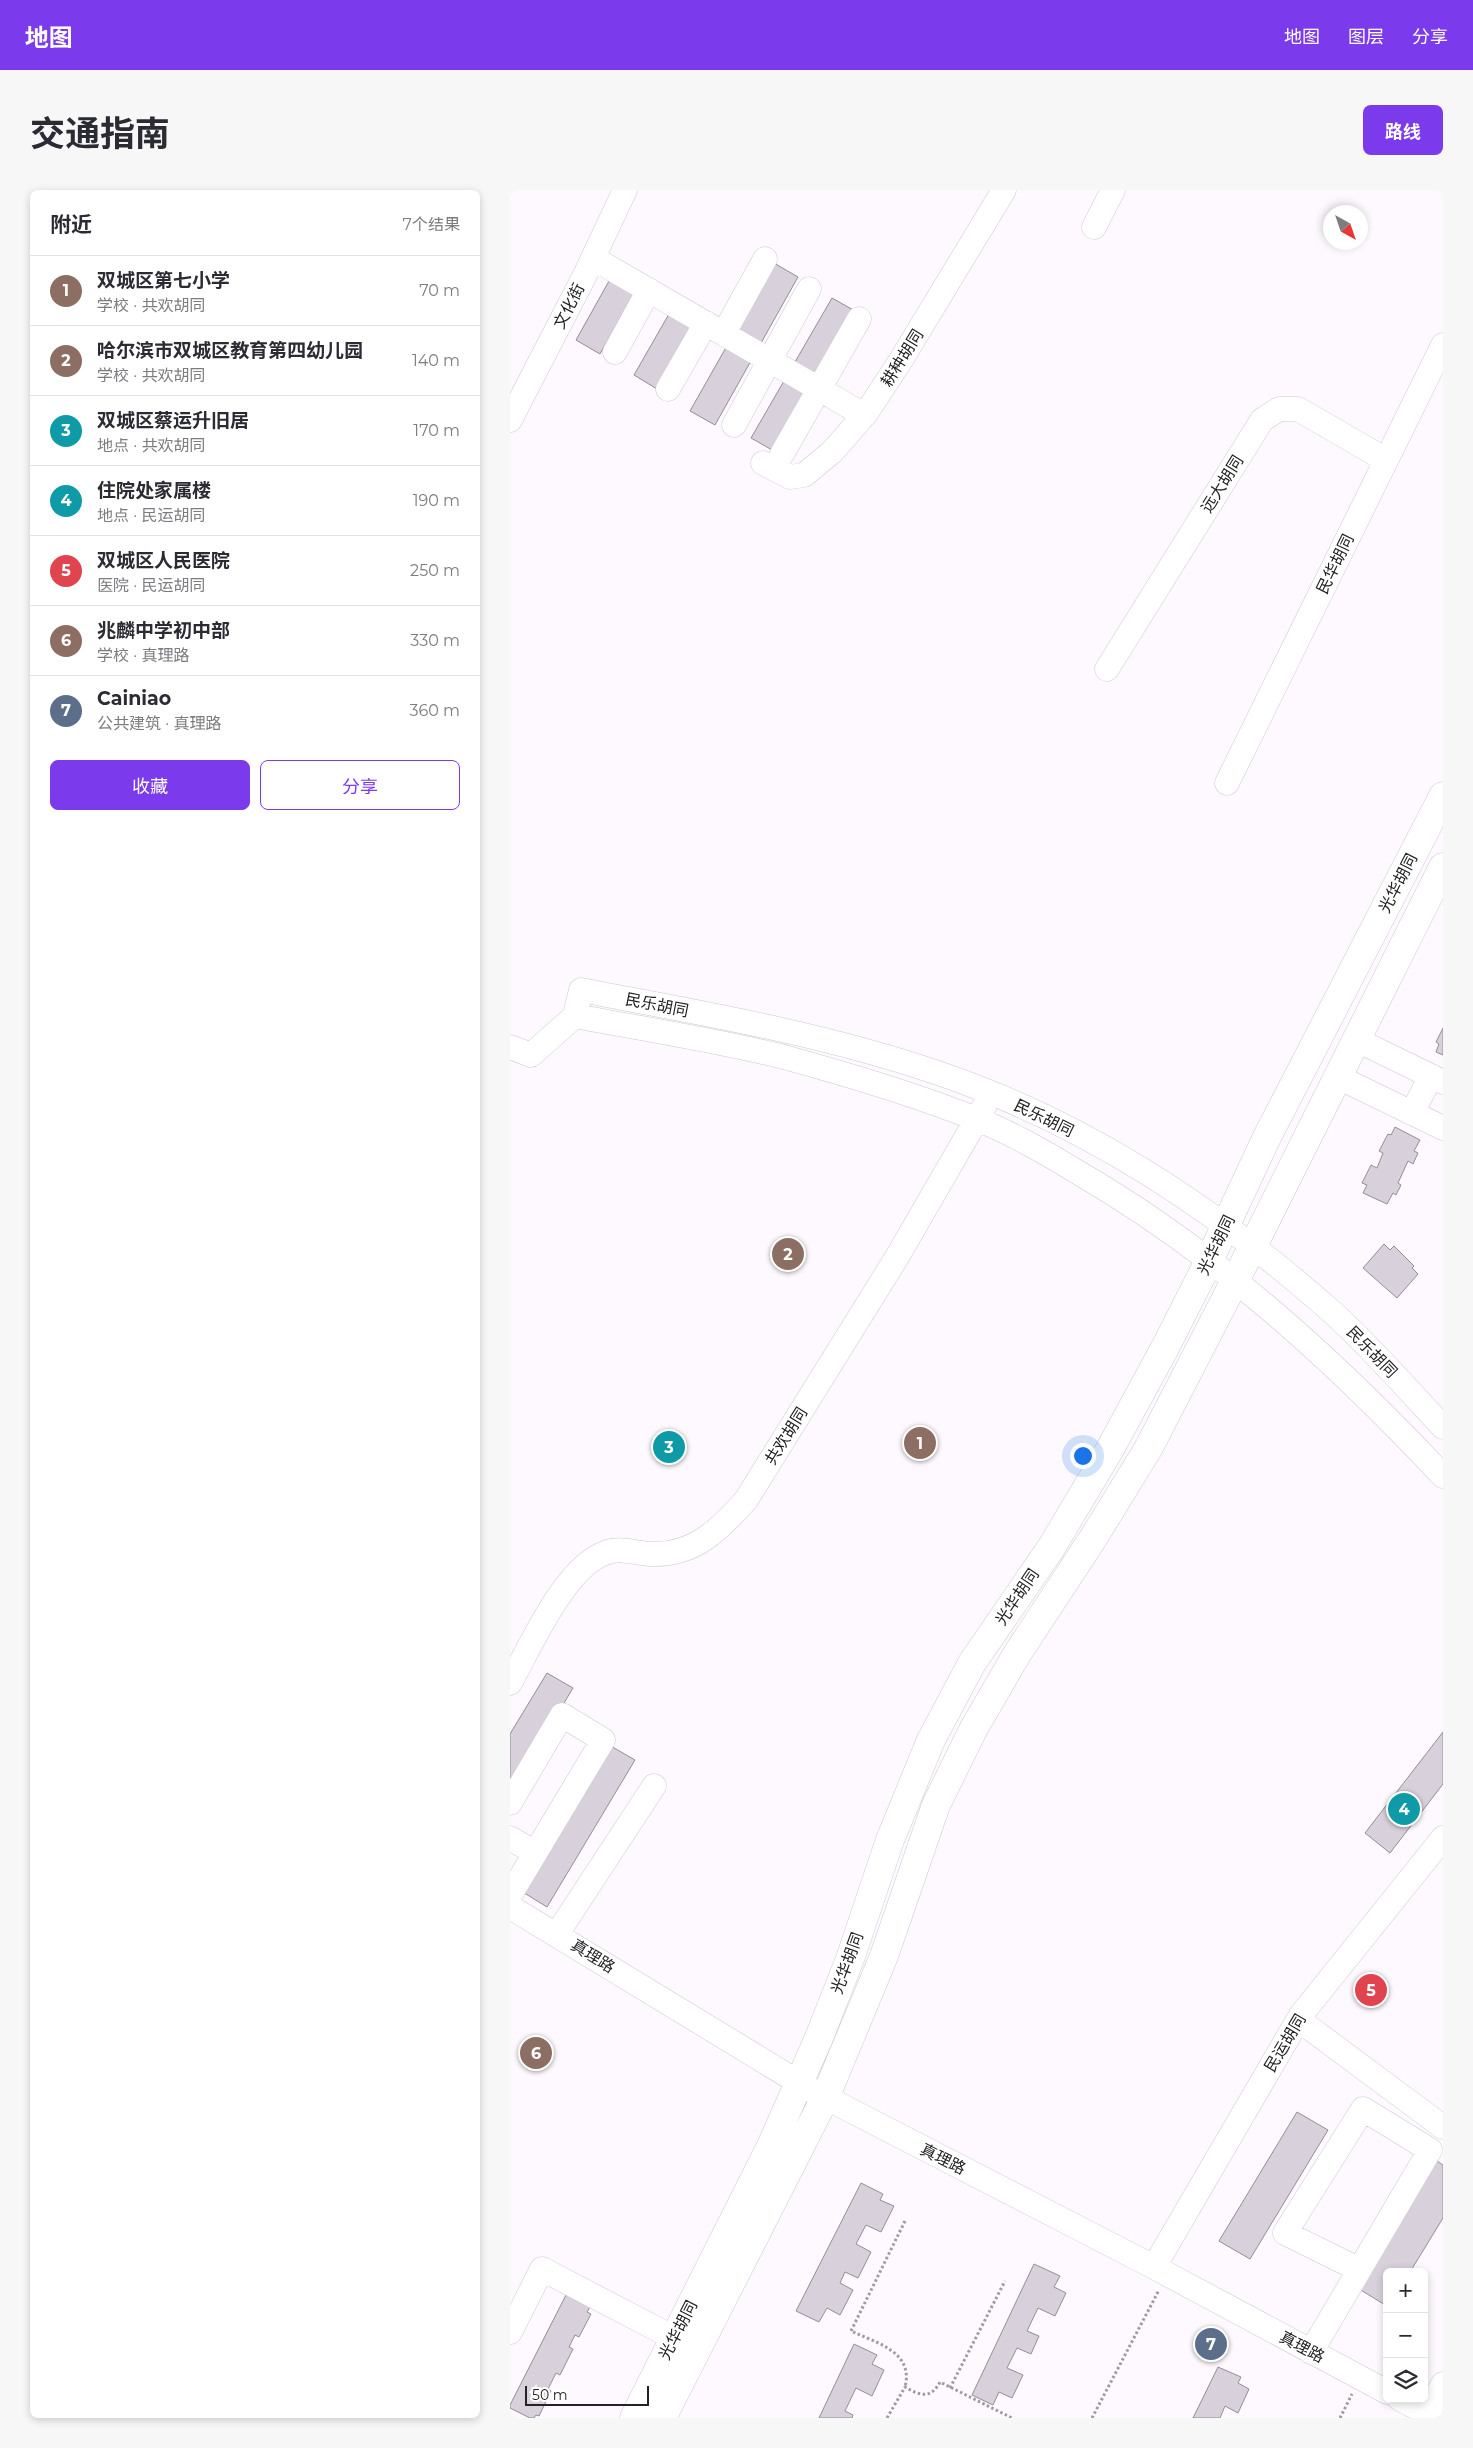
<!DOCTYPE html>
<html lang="zh">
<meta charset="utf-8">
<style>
:root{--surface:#fff;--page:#f7f7f7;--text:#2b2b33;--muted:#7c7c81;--line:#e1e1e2;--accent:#7c3aed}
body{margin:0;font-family:Montserrat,"Noto Sans SC",sans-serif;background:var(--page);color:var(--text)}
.controls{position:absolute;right:15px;bottom:15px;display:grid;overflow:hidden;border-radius:8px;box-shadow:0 2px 8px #0003}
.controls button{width:45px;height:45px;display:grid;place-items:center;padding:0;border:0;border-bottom:1px solid var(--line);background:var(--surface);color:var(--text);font:25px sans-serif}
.compass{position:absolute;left:813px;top:15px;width:45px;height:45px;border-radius:50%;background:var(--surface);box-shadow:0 2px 8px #0003;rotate:140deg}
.scale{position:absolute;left:15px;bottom:12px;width:124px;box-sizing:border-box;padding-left:5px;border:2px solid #252226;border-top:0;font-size:14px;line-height:18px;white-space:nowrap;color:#252226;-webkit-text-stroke:4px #fff;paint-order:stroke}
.you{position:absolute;left:572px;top:1265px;width:18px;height:18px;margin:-12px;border:4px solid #fff;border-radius:50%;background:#1a73e8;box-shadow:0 0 0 8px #1a73e833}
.badge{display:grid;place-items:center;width:32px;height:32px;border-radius:50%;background:var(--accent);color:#fff;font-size:16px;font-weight:700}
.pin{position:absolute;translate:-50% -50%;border:2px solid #fff;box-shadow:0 1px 5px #0006}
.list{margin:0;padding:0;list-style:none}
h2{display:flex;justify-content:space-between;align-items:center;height:65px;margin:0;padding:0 20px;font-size:21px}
h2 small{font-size:16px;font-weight:400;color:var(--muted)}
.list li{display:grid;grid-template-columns:32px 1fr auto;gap:15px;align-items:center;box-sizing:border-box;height:70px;padding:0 20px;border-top:1px solid var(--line)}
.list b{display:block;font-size:19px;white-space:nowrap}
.list p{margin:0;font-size:16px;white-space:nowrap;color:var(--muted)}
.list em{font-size:16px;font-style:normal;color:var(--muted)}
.actions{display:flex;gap:10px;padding:15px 20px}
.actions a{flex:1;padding:11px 0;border:1px solid var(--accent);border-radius:8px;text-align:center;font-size:18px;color:var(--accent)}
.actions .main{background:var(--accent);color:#fff}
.icon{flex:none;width:28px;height:28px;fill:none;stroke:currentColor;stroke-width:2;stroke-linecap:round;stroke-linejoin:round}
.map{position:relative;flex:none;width:933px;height:2228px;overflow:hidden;border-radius:8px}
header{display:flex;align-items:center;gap:30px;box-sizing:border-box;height:70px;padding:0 25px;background:var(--accent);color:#fff}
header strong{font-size:24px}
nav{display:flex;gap:28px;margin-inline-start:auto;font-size:18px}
.intro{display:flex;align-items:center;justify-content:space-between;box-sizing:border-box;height:120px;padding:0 30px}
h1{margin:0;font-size:35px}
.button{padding:12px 22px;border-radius:8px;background:var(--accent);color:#fff;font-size:18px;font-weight:700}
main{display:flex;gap:30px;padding:0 30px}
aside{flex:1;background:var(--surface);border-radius:8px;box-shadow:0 2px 8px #0003}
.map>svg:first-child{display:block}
</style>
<header>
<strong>地图</strong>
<nav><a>地图</a><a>图层</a><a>分享</a></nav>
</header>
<div class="intro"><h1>交通指南</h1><a class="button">路线</a></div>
<main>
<aside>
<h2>附近<small>7个结果</small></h2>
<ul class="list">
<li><span class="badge" style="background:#8d6e63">1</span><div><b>双城区第七小学</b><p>学校 · 共欢胡同</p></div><em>70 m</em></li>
<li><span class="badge" style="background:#8d6e63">2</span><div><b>哈尔滨市双城区教育第四幼儿园</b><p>学校 · 共欢胡同</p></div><em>140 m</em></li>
<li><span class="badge" style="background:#0f9aa8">3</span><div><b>双城区蔡运升旧居</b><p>地点 · 共欢胡同</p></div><em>170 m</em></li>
<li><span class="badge" style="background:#0f9aa8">4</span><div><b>住院处家属楼</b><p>地点 · 民运胡同</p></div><em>190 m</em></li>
<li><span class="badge" style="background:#e0444e">5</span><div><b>双城区人民医院</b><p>医院 · 民运胡同</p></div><em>250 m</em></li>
<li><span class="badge" style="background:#8d6e63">6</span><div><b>兆麟中学初中部</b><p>学校 · 真理路</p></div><em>330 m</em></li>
<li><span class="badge" style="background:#5c6f8a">7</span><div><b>Cainiao</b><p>公共建筑 · 真理路</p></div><em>360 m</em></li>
</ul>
<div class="actions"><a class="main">收藏</a><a>分享</a></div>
</aside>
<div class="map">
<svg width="933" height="2228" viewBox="0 0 933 2228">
<rect width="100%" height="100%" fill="#fdf9fe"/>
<path fill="#d8d1db" stroke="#948d97" d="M264,73L288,87L205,235L180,221Z
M108,75L132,89L90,164L66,150Z
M322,108L345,121L264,261L241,248Z
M167,110L191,124L147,199L124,185Z
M933,838V865L926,862L929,854L926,852Z
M885,937L910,950L904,961L908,963L903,974L898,971L888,993L891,995L886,1005L883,1003L877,1014L853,1003L857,995L852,993L861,975L867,978L873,963L869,961L878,944L881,945Z
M874,1054L880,1060L884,1056L904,1076L902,1078L908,1084L887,1108L853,1078Z
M37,1483L63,1498L0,1603V1544Z
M933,1542V1594L880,1663L855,1643Z
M99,1555L125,1570L37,1717L11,1701Z
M787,1922L818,1940L740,2069L709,2051Z
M927,1971L933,1975V2028L900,2082H877V2116L849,2099Z
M351,1993L373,2004L370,2010L384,2016L371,2042L356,2035L346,2054L361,2062L348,2088L335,2082L330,2093L343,2100L330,2125L317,2118L309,2132L286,2121Z
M524,2074L550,2086L544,2097L556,2103L545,2126L528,2118L517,2141L529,2146L521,2164L507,2158L497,2178L513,2185L502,2208L489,2202L483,2215L462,2205Z
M56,2105L80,2117L77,2122L81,2124L69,2147L65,2145L59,2157L63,2159L50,2185L46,2183L38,2199L41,2201L29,2226L26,2225L24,2228H20L0,2218V2215Z
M344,2154L367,2165L362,2174L374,2180L362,2206L346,2198L335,2221L343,2225L342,2228H309Z
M708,2177L731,2187L728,2193L739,2199L728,2223L715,2216L710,2228H683Z"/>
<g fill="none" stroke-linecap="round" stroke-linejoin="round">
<defs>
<path id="minor" d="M584,37L603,0
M83,68L354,225
M214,143L255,69
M105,162L139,100
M158,199L196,133
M0,230L75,85L115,0
M224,235L299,99
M272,264L349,129
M253,273L280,287L294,285L322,262L357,222L391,170L494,0
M597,479L752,230L769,219H788L876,270
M717,593L933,155
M65,826C134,839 206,850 274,867C336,884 407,905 466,929C502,943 536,963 569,983C708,1064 824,1170 933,1286
M847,850L933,892
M0,857L21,865L65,826L71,800C190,823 310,843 425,882C572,931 707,1020 822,1122C862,1158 897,1199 933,1237
M828,887L933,938
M902,923L921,886
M0,1493C20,1457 55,1377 95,1363C111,1357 125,1363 140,1364C184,1366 209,1340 236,1310L387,1067L475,915
M0,1613L52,1525L93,1550L0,1705
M0,1648L25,1663
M0,1717L303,1901L644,2077L877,2202
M47,1744L144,1596
M789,1830L933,1937
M644,2077L791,1825L933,1648
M0,2142L32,2079L164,2148
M801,2162L920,1960L853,1919L775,2043L848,2079
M890,2209L927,2228
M917,2223L933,2194"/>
<path id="major" d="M124,2228L261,1956L308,1850L340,1769L380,1650L421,1550L462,1473L541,1358L600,1259L657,1154L699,1071L757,947L933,606
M152,2228L315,1908L374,1766L426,1615L464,1538L507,1464L582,1350L638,1259L743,1056L933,677"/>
</defs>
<use href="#minor" stroke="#cfc8d3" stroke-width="25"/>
<use href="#major" stroke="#cfc8d3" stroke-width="29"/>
<path stroke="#9f9ca0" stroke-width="3" stroke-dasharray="2.5 2.5" stroke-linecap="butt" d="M395,2031L341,2141C367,2153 404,2162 395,2197
M440,2198L495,2091
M377,2228L395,2197C410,2206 421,2209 430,2192L502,2228
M582,2228L649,2100
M830,2228L842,2204"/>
<use href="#minor" stroke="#fff" stroke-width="24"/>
<use href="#major" stroke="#fff" stroke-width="28"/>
</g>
<g text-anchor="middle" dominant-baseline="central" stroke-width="4" stroke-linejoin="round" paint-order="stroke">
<g font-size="16" fill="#252226" stroke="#fff">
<text transform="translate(59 116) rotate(-63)">文化街</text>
<text transform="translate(392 168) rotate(-58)">耕种胡同</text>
<text transform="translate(712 294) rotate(-58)">远大胡同</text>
<text transform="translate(825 374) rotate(-64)">民华胡同</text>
<text transform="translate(888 693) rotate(-63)">光华胡同</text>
<text transform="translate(147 815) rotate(11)">民乐胡同</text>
<text transform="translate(534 928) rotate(26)">民乐胡同</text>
<text transform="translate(706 1055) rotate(-64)">光华胡同</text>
<text transform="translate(862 1162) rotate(46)">民乐胡同</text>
<text transform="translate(276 1246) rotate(-58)">共欢胡同</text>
<text transform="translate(507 1407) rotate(-56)">光华胡同</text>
<text transform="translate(83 1766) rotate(32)">真理路</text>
<text transform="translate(337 1773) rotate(-70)">光华胡同</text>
<text transform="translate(775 1853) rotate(-59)">民运胡同</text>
<text transform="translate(433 1969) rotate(27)">真理路</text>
<text transform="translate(168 2140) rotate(-63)">光华胡同</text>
<text transform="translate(792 2157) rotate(28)">真理路</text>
</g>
</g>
</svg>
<div class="controls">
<button>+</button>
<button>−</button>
<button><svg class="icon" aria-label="layers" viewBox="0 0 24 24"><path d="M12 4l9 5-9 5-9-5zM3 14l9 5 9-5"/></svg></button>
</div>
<svg class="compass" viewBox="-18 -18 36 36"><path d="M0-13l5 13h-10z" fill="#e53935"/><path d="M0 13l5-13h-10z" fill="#7c7c81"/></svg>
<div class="scale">50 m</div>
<div class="you"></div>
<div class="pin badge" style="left:410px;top:1253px;background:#8d6e63">1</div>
<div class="pin badge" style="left:278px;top:1064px;background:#8d6e63">2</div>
<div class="pin badge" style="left:159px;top:1257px;background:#0f9aa8">3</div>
<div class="pin badge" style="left:894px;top:1619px;background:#0f9aa8">4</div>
<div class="pin badge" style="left:861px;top:1800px;background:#e0444e">5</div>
<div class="pin badge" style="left:26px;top:1863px;background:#8d6e63">6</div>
<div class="pin badge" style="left:701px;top:2154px;background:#5c6f8a">7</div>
</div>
</main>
